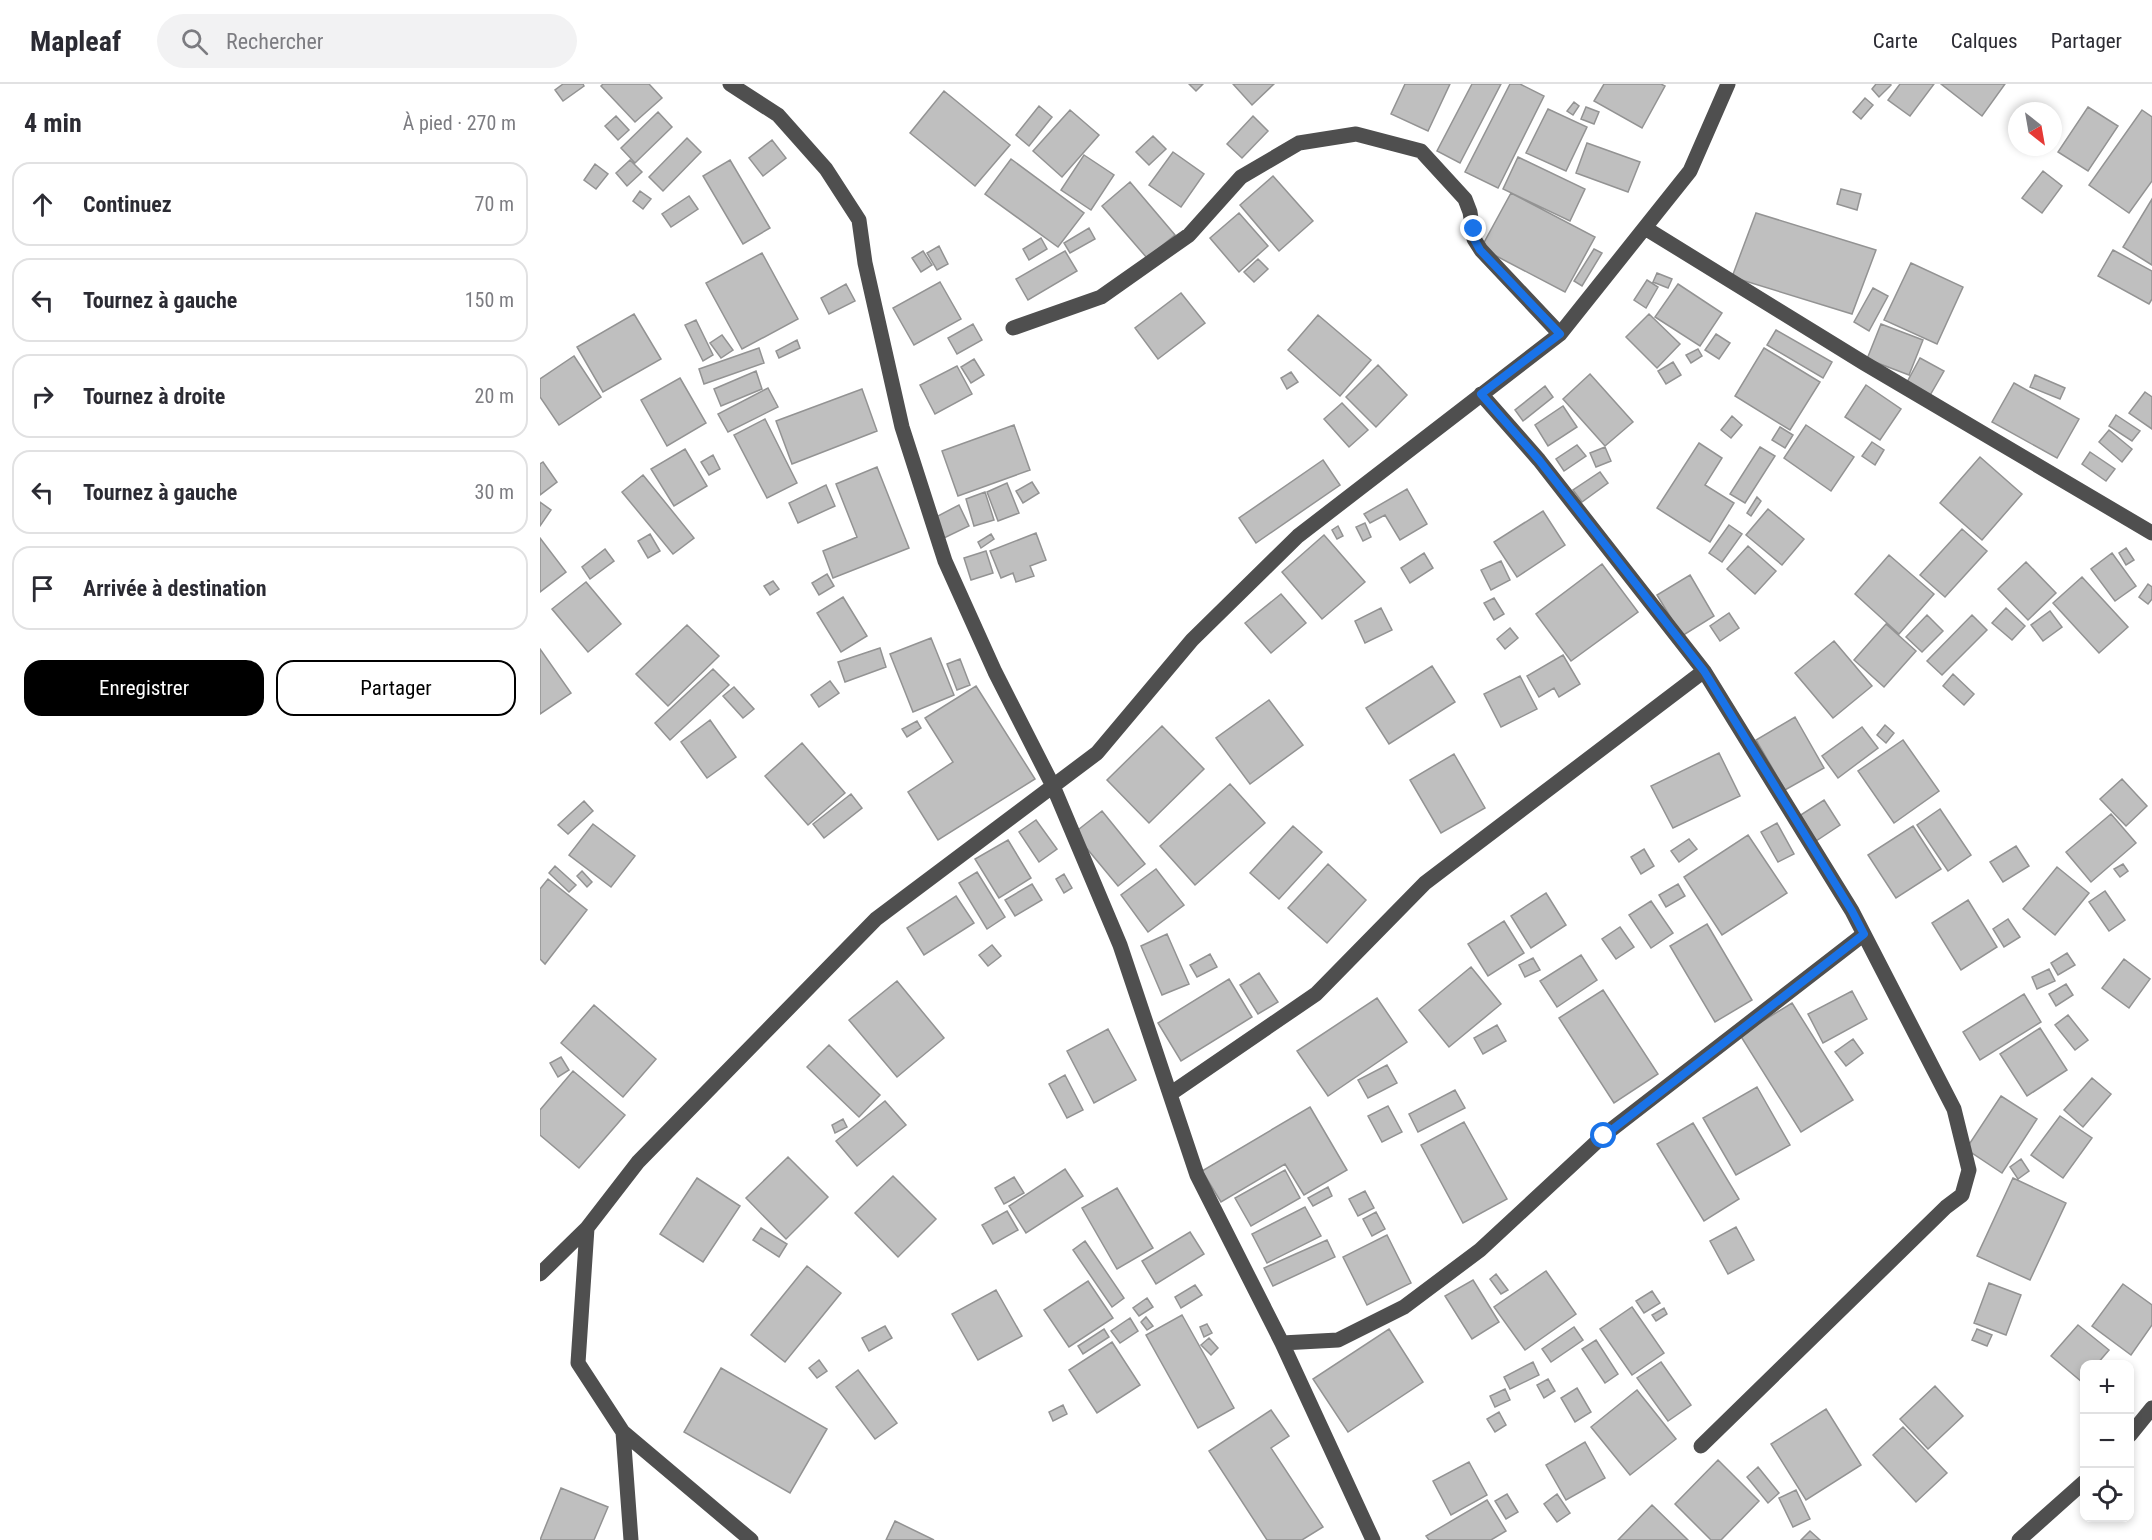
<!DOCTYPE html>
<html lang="fr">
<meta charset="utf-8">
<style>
:root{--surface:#fff;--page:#f2f2f3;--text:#2b2b33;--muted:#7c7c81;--line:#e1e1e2;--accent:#000}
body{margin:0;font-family:"Roboto Condensed",sans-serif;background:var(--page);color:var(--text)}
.controls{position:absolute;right:18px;bottom:18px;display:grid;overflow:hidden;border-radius:12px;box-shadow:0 3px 9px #0003}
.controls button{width:54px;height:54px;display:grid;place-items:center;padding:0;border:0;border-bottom:2px solid var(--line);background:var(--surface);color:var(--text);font:30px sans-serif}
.compass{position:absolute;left:1468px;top:18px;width:54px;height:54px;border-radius:50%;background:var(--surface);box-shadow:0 3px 9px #0003;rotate:149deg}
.stop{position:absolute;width:18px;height:18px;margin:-14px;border:4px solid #1a73e8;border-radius:50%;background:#fff}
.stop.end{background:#1a73e8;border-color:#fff;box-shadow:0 2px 6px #0008}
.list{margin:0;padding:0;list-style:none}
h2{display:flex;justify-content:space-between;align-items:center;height:78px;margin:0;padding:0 24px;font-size:26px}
h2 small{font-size:20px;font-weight:400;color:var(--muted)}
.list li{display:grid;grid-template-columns:39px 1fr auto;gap:18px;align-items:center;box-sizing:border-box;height:84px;margin:0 12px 12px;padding:0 12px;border:2px solid var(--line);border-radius:18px}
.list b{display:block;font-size:22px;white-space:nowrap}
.list em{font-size:20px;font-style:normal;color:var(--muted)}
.actions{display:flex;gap:12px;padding:18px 24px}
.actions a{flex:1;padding:14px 0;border:2px solid var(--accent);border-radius:18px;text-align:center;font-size:21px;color:var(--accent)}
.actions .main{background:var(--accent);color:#fff}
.icon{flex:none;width:33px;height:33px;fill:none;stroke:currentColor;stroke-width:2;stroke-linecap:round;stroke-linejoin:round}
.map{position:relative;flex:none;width:1612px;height:1456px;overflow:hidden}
header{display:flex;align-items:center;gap:36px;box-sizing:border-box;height:84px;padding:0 30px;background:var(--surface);border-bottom:2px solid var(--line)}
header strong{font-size:28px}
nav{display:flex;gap:33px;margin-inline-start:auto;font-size:21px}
.search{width:420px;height:54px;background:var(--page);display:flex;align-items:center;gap:15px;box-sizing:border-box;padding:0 21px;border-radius:33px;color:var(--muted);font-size:22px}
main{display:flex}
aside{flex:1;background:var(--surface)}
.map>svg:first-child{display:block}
</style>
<header>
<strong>Mapleaf</strong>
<div class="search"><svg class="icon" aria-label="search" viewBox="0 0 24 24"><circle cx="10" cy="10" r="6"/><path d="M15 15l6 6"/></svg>Rechercher</div>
<nav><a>Carte</a><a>Calques</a><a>Partager</a></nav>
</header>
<main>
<aside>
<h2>4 min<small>À pied · 270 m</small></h2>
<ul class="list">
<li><svg class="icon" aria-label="ahead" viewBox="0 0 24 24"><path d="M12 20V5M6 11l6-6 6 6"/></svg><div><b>Continuez</b></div><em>70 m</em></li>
<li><svg class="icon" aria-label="left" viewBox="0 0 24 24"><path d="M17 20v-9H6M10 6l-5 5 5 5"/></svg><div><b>Tournez à gauche</b></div><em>150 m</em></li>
<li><svg class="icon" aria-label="right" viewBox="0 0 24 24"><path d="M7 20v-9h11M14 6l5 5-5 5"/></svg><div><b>Tournez à droite</b></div><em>20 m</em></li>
<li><svg class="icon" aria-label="left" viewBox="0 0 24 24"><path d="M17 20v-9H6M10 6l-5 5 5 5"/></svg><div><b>Tournez à gauche</b></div><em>30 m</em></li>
<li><svg class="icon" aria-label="arrive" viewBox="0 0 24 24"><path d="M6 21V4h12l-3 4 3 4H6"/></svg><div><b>Arrivée à destination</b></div></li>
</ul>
<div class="actions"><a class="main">Enregistrer</a><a>Partager</a></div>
</aside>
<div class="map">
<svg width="1612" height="1456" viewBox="0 0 1612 1456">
<rect width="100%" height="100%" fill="#fff"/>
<path fill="#bfbfbf" stroke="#939393" stroke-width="1.5" d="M23,0H43L44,2L23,17L15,6Z
M63,0H109L122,14L95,38L61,2Z
M649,0H663L656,7Z
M693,0H734L712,21Z
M865,0H910L888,47L851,30Z
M932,0H961L920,79L897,67Z
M970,0H980L1004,12L958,104L925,88Z
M1064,0H1121L1125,2L1102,44L1054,17Z
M1336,0H1350L1351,1L1339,13L1332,5Z
M1360,0H1394L1370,32L1348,16Z
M1401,0H1465L1442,32Z
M404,7L470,61L435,102L370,49Z
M1325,14L1333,21L1321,35L1313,28Z
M1034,18L1039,22L1033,31L1027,27Z
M499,22L512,33L489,62L476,51Z
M1046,23L1059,28L1054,40L1041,35Z
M1548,23L1578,42L1548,87L1518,68Z
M1008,25L1047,43L1026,87L986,69Z
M530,26L559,51L522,93L493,67Z
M1602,26L1612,33V97L1589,129L1549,101Z
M118,28L132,43L95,79L81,64Z
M76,32L89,46L78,56L65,42Z
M713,32L728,47L702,74L687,60Z
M613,52L626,65L609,81L596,68Z
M147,54L161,68L123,107L109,93Z
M232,56L246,74L223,92L209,74Z
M1047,59L1100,78L1088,108L1036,89Z
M633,68L664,90L641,123L609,101Z
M544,71L574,91L551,126L521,106Z
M978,73L1045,105L1030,137L963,105Z
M471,75L544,129L518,163L445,110Z
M90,76L102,88L87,102L76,89Z
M190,76L230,144L203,160L163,92Z
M55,80L68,90L56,105L44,96Z
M1503,87L1522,102L1502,129L1482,114Z
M733,92L773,137L739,167L700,121Z
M590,98L635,151L607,174L562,122Z
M1301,105L1321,110L1317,126L1297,120Z
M100,107L111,115L103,125L93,117Z
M971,109L1055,153L1025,208L941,164Z
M149,112L158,125L131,143L122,130Z
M1612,115V181L1583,163Z
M699,129L728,162L699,188L670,154Z
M1216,129L1336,166L1312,230L1192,193Z
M549,144L555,155L530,169L524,159Z
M501,154L507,165L489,176L483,165Z
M399,162L408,180L397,186L387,169Z
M1054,165L1062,169L1042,202L1034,197Z
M1573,166L1612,187V215L1609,220L1558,192Z
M383,167L392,181L381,188L372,174Z
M525,167L537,187L488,216L476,195Z
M222,169L258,235L202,265L166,199Z
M718,175L728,185L714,198L704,188Z
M1371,179L1423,203L1397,260L1344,236Z
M1117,189L1132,195L1128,204L1113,198Z
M1107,196L1118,203L1106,224L1094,216Z
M400,198L421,235L374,261L353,224Z
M306,200L315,217L289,230L281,214Z
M1138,200L1182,229L1160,262L1115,233Z
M1333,204L1348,212L1329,247L1314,238Z
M641,209L665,239L618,275L595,244Z
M94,230L121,275L63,308L37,263Z
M1109,230L1140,260L1117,284L1086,253Z
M778,231L831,276L800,312L748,266Z
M156,236L173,271L163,277L145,241Z
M433,240L442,256L417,270L408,254Z
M1341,240L1383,256L1369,291L1327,275Z
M1236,246L1292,278L1283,294L1227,261Z
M1176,250L1190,259L1179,275L1165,266Z
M182,251L193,266L181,274L170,259Z
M257,256L260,264L239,274L236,267Z
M219,264L224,279L164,300L159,285Z
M1224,264L1280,298L1250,346L1195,312Z
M1158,265L1162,272L1151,279L1146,271Z
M34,272L61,313L19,341L0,313V295Z
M1380,274L1404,287L1389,313L1366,300Z
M434,275L444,291L431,299L421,283Z
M1133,278L1141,291L1126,300L1118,287Z
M838,281L867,311L836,343L806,313Z
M417,282L432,310L395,330L380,301Z
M216,287L222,305L181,322L174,305Z
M751,288L758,298L747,305L741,294Z
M1050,290L1093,338L1065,362L1023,315Z
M1495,291L1525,304L1520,315L1490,303Z
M140,294L166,339L127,362L101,316Z
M1474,299L1539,335L1517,374L1452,338Z
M1326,301L1361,325L1340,356L1305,333Z
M1005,302L1013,313L983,337L975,326Z
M228,304L238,323L188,348L178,330Z
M322,305L337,347L252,380L236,337Z
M1605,308L1612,313V345L1589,329Z
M802,319L828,346L809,363L784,335Z
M1023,322L1037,343L1008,362L995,341Z
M1576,331L1600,347L1592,357L1569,342Z
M1192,332L1202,341L1191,354L1181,346Z
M225,335L257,399L227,414L194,351Z
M474,341L490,386L418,412L402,367Z
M1266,341L1314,373L1291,407L1244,374Z
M1240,343L1253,351L1245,364L1232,356Z
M1569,346L1592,365L1582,378L1559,358Z
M1332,358L1344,366L1335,381L1322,372Z
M1159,359L1182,374L1165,401L1194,419L1170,458L1117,424Z
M1037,361L1046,372L1024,387L1016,375Z
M1065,363L1071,377L1056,383L1050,369Z
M1220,363L1235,372L1205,419L1190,410Z
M145,365L167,402L134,422L111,385Z
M1550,368L1575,385L1566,397L1542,380Z
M173,371L180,385L169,391L161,378Z
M1440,373L1482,410L1442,456L1400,419Z
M783,376L800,401L716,459L699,434Z
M3,378L17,398L0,411V380Z
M337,383L369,464L293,494L283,467L317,453L296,400Z
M1060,388L1068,399L1042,418L1033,406Z
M103,391L154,454L133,470L82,408Z
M492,398L499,409L483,419L476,407Z
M467,399L479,429L458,437L447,408Z
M286,401L295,422L258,439L249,419Z
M867,405L887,440L860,456L845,431L830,439L824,430Z
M445,408L454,436L434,442L426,415Z
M1217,413L1221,417L1211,432L1207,429Z
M0,418L11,426L0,442Z
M419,421L429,442L404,454L394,434Z
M1228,425L1264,455L1242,481L1206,451Z
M1003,427L1025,461L977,493L954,458Z
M825,439L831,453L823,457L816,443Z
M1189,441L1202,450L1182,478L1169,469Z
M798,442L803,452L797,455L792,446Z
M1422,445L1447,467L1405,513L1380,491Z
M496,449L506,476L490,482L494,492L476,498L473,489L461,494L450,467Z
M110,450L120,467L108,474L98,457Z
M451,450L454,455L441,464L438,458Z
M784,451L825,498L782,535L742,488Z
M0,454L26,488L0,508Z
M1208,462L1236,487L1215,510L1187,485Z
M1586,464L1594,476L1586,481L1579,469Z
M65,465L74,477L50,495L42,483Z
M446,467L453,489L431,496L424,474Z
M884,469L893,484L870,499L861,484Z
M1572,469L1596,502L1575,517L1551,485Z
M1349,471L1394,510L1359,550L1315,510Z
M961,477L970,496L951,506L941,486Z
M1486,478L1516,509L1488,536L1458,505Z
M1062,480L1098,528L1031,577L996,530Z
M287,490L294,502L279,511L272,499Z
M1150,491L1174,532L1142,552L1117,511Z
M1542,493L1588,543L1559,569L1513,519Z
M233,497L239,505L230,511L224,502Z
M46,498L81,540L48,568L12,525Z
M1608,500L1612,503V515L1608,520L1599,513Z
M741,510L766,539L731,569L705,539Z
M303,513L327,552L301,568L277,529Z
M954,514L964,530L954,536L944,519Z
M841,524L852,546L825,559L815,537Z
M1466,524L1485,542L1472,556L1452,539Z
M1510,527L1522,543L1503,557L1491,541Z
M1189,529L1199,544L1180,557L1170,542Z
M1387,531L1403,547L1382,568L1366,553Z
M1432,531L1447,546L1402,591L1387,577Z
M1346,540L1376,567L1344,603L1314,576Z
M147,541L179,572L128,622L96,590Z
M970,544L978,554L965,565L957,555Z
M391,554L414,611L373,628L350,570Z
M1294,557L1332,602L1293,634L1255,589Z
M340,564L346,583L305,598L298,578Z
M0,565L31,609L0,630Z
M1023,571L1040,600L1019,613L1014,604L999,613L987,592Z
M420,575L430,601L417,606L407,580Z
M892,582L915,618L849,660L826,624Z
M173,585L189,601L130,656L115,639Z
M1413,590L1434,610L1424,621L1403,602Z
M980,592L997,625L961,643L944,610Z
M290,597L299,609L279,623L271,611Z
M436,602L495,695L398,756L368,708L413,678L385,634Z
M194,603L214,625L203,634L183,612Z
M729,616L763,661L710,700L676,654Z
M1255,633L1284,684L1245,706L1216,656Z
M170,636L196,673L167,694L141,658Z
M377,637L381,644L367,653L362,645Z
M1345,641L1354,649L1346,659L1337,651Z
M622,642L664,685L609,739L567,696Z
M1322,643L1338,664L1298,694L1282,672Z
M1363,656L1399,707L1354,739L1318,687Z
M262,659L305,709L268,741L225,692Z
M1179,669L1200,712L1133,744L1111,702Z
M914,670L945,724L901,749L870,696Z
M1582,695L1607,722L1586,742L1560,715Z
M690,700L725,739L655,801L620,762Z
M311,710L322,724L284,754L273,740Z
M1284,716L1300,741L1273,759L1256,734Z
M44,717L53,727L28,750L18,741Z
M1400,725L1431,771L1408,787L1377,741Z
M562,727L605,780L578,802L534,749Z
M1571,730L1596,759L1551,798L1526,768Z
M496,736L517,765L499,778L479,748Z
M1237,739L1254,770L1238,778L1221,748Z
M53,740L95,772L71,803L29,771Z
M753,742L782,768L739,815L710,789Z
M1373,742L1401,785L1356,814L1328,771Z
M1208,751L1247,809L1182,851L1144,793Z
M1149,755L1157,765L1139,778L1131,767Z
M468,756L491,794L459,814L435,775Z
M1476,762L1489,782L1463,798L1450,778Z
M1104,765L1114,782L1101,790L1091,773Z
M788,780L826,816L787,859L748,824Z
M1583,780L1588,787L1580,793L1574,785Z
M15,782L36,801L29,808L9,789Z
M1517,783L1549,809L1515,851L1483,825Z
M616,785L644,821L608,848L581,811Z
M42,787L52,798L47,803L37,792Z
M437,788L465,833L447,845L419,799Z
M524,790L532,804L524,809L516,795Z
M8,795L47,826L5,880L0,875V805Z
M492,800L502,816L475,832L465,816Z
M1138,800L1145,812L1126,823L1119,811Z
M1565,807L1585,836L1569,847L1549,818Z
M1006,809L1026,841L991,864L971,832Z
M416,812L434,839L384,871L367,844Z
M1428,816L1457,863L1421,886L1392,839Z
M1111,817L1133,849L1111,864L1089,831Z
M1468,835L1480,853L1464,863L1453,845Z
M964,837L984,869L948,892L928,860Z
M1167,840L1212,916L1175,938L1130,862Z
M1080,843L1094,863L1076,875L1062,855Z
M627,850L649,900L622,911L601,862Z
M452,861L461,872L448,882L439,871Z
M1527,869L1535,881L1518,891L1511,879Z
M670,870L677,883L657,893L650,881Z
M1041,871L1057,896L1017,923L1000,897Z
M993,874L1000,886L985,893L979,881Z
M1584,875L1610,895L1589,924L1562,904Z
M931,883L961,920L909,963L879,926Z
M1509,885L1515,897L1497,905L1492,893Z
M719,889L738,918L718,930L700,901Z
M689,895L712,933L641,977L618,939Z
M357,897L404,954L357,993L309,936Z
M1526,900L1533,911L1516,922L1509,910Z
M1063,906L1118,990L1074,1019L1019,934Z
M1312,907L1327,935L1283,959L1268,930Z
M1484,910L1501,938L1440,976L1423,948Z
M837,914L867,958L788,1012L757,967Z
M1252,919L1313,1016L1261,1048L1200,951Z
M54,921L116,975L83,1013L21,959Z
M1528,931L1548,956L1535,966L1515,941Z
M957,941L966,957L943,970L934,954Z
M1500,944L1527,986L1487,1012L1460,970Z
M568,945L596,996L554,1019L527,967Z
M1313,955L1323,969L1306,982L1295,968Z
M289,961L340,1011L319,1033L267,983Z
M21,973L29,986L18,993L10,979Z
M847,981L857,999L828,1014L818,996Z
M33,987L85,1031L39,1084L0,1051V1026Z
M525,991L543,1026L527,1034L509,1000Z
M1552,994L1571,1010L1543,1043L1524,1026Z
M1217,1003L1250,1061L1196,1091L1163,1034Z
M915,1006L925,1024L878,1048L869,1030Z
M1461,1012L1497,1035L1462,1089L1426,1065Z
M345,1017L366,1041L317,1082L296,1057Z
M848,1022L862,1048L842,1058L828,1032Z
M770,1023L807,1086L764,1111L745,1080L681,1118L662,1087Z
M1520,1032L1552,1054L1523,1094L1491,1071Z
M303,1035L307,1043L295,1049L292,1041Z
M924,1038L967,1115L923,1139L881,1061Z
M1153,1039L1199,1115L1164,1137L1117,1060Z
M248,1073L288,1113L246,1155L206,1114Z
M1481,1075L1489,1087L1478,1095L1470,1083Z
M525,1085L543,1112L486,1149L469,1122Z
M745,1086L760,1114L711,1142L695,1114Z
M353,1092L396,1135L358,1173L315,1129Z
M474,1093L484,1109L464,1120L455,1104Z
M157,1094L200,1122L163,1178L120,1150Z
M1473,1094L1526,1119L1490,1196L1437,1172Z
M788,1103L792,1112L773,1122L768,1114Z
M577,1104L613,1164L577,1185L542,1124Z
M825,1107L834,1124L818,1132L809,1115Z
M765,1123L781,1152L727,1179L712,1150Z
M467,1127L478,1146L453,1160L442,1141Z
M836,1128L845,1145L832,1152L823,1135Z
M1196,1143L1214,1176L1188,1190L1170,1157Z
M221,1144L247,1160L239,1173L213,1156Z
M650,1148L664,1170L616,1200L602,1177Z
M847,1151L871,1199L827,1221L803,1173Z
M787,1156L795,1173L733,1202L724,1184Z
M545,1157L584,1214L572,1223L533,1166Z
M267,1182L301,1209L245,1278L211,1251Z
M1006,1187L1036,1230L985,1266L954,1223Z
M956,1190L968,1206L961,1210L950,1195Z
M933,1196L959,1238L932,1255L905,1212Z
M548,1197L573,1234L529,1263L504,1226Z
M1449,1199L1481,1211L1466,1251L1434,1239Z
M1583,1200L1612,1221V1241L1591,1271L1552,1242Z
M655,1201L662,1211L641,1224L635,1213Z
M456,1206L482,1252L438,1276L412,1230Z
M1112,1207L1120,1219L1104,1229L1096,1217Z
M607,1214L613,1223L599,1232L593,1224Z
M1092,1223L1124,1269L1092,1291L1060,1245Z
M1124,1224L1127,1230L1116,1237L1112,1231Z
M642,1231L694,1324L658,1344L606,1251Z
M606,1233L613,1242L607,1246L601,1238Z
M590,1234L598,1247L580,1259L571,1247Z
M667,1240L672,1249L664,1253L660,1243Z
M1538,1241L1569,1266L1557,1280H1544L1542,1298L1511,1272Z
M345,1242L352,1254L329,1267L322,1254Z
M1034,1243L1043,1256L1011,1278L1002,1265Z
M564,1245L569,1253L543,1270L538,1262Z
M849,1245L883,1298L808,1348L773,1295Z
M1437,1245L1452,1251L1447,1262L1432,1256Z
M669,1254L678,1264L671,1271L661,1261Z
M1056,1256L1078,1290L1065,1299L1042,1265Z
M572,1258L600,1301L557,1329L529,1286Z
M279,1276L287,1287L277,1294L269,1284Z
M993,1278L999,1291L970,1305L964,1293Z
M1121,1278L1151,1321L1128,1337L1097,1294Z
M181,1284L287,1345L250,1409L144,1348Z
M318,1286L357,1339L335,1355L296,1303Z
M1008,1295L1015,1307L1004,1314L997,1301Z
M1395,1302L1423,1332L1388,1365L1360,1335Z
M1037,1304L1051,1328L1035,1338L1021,1314Z
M965,1305L970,1316L955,1323L950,1312Z
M1097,1306L1136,1355L1090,1391L1051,1343Z
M523,1321L527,1330L513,1337L509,1328Z
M1286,1325L1321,1381L1266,1416L1231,1360Z
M731,1326L749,1352L731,1364L783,1443L762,1456H727L669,1367Z
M959,1328L966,1341L955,1348L947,1335Z
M1363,1343L1407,1389L1376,1418L1333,1371Z
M1045,1358L1065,1394L1026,1416L1006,1381Z
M1178,1376L1219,1417L1181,1456H1171L1135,1420Z
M929,1378L947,1411L911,1431L893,1397Z
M1218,1383L1239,1409L1228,1419L1207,1393Z
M21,1404L68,1423L54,1456H0Z
M1256,1406L1270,1435L1253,1443L1239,1414Z
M967,1410L978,1428L966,1435L955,1417Z
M1017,1410L1030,1429L1017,1438L1004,1420Z
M947,1416L966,1447L951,1456H889L886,1452Z
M1112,1421L1148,1456H1078Z
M355,1437L394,1456H346Z
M1270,1447L1280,1456H1261Z"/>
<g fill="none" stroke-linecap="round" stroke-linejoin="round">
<path stroke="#4f4f4f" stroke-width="15" d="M190,0L238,31L286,85L319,136L325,179L362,343L405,477L455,588L513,702L580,861L657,1091L742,1259L833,1456
M1105,144L1324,279L1612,449
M473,244L561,213L649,151L701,93L759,59L816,50L881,67L925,115L930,128L934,155L941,166L1020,250
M941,310L999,376L1164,587L1312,827L1414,1025L1429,1086L1422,1111L1406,1123L1161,1362
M630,1010L776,910L885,799L1164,587
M0,1190L47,1144
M742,1259L798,1256L864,1223L940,1166L1063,1052L1324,850
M83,1348L91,1456
M1590,1351L1612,1324
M211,1456L83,1348L38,1279L47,1144L98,1078L336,835L557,669L652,556L758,452L1020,250L1150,87L1188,0
M1479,1456L1544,1398"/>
</g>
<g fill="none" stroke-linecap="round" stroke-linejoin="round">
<path stroke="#1a73e8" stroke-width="8" d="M934,145V155L940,166L1020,250L941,310L999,376L1164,587L1312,827L1324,850L1064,1052"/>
</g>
</svg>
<div class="controls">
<button>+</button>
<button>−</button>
<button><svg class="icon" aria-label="locate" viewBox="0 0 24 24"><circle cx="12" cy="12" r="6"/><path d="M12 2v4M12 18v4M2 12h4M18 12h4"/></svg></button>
</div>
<svg class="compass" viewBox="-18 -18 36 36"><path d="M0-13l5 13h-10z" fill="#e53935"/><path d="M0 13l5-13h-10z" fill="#7c7c81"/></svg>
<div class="stop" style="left:1064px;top:1052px"></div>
<div class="stop end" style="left:934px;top:145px"></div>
</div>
</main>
